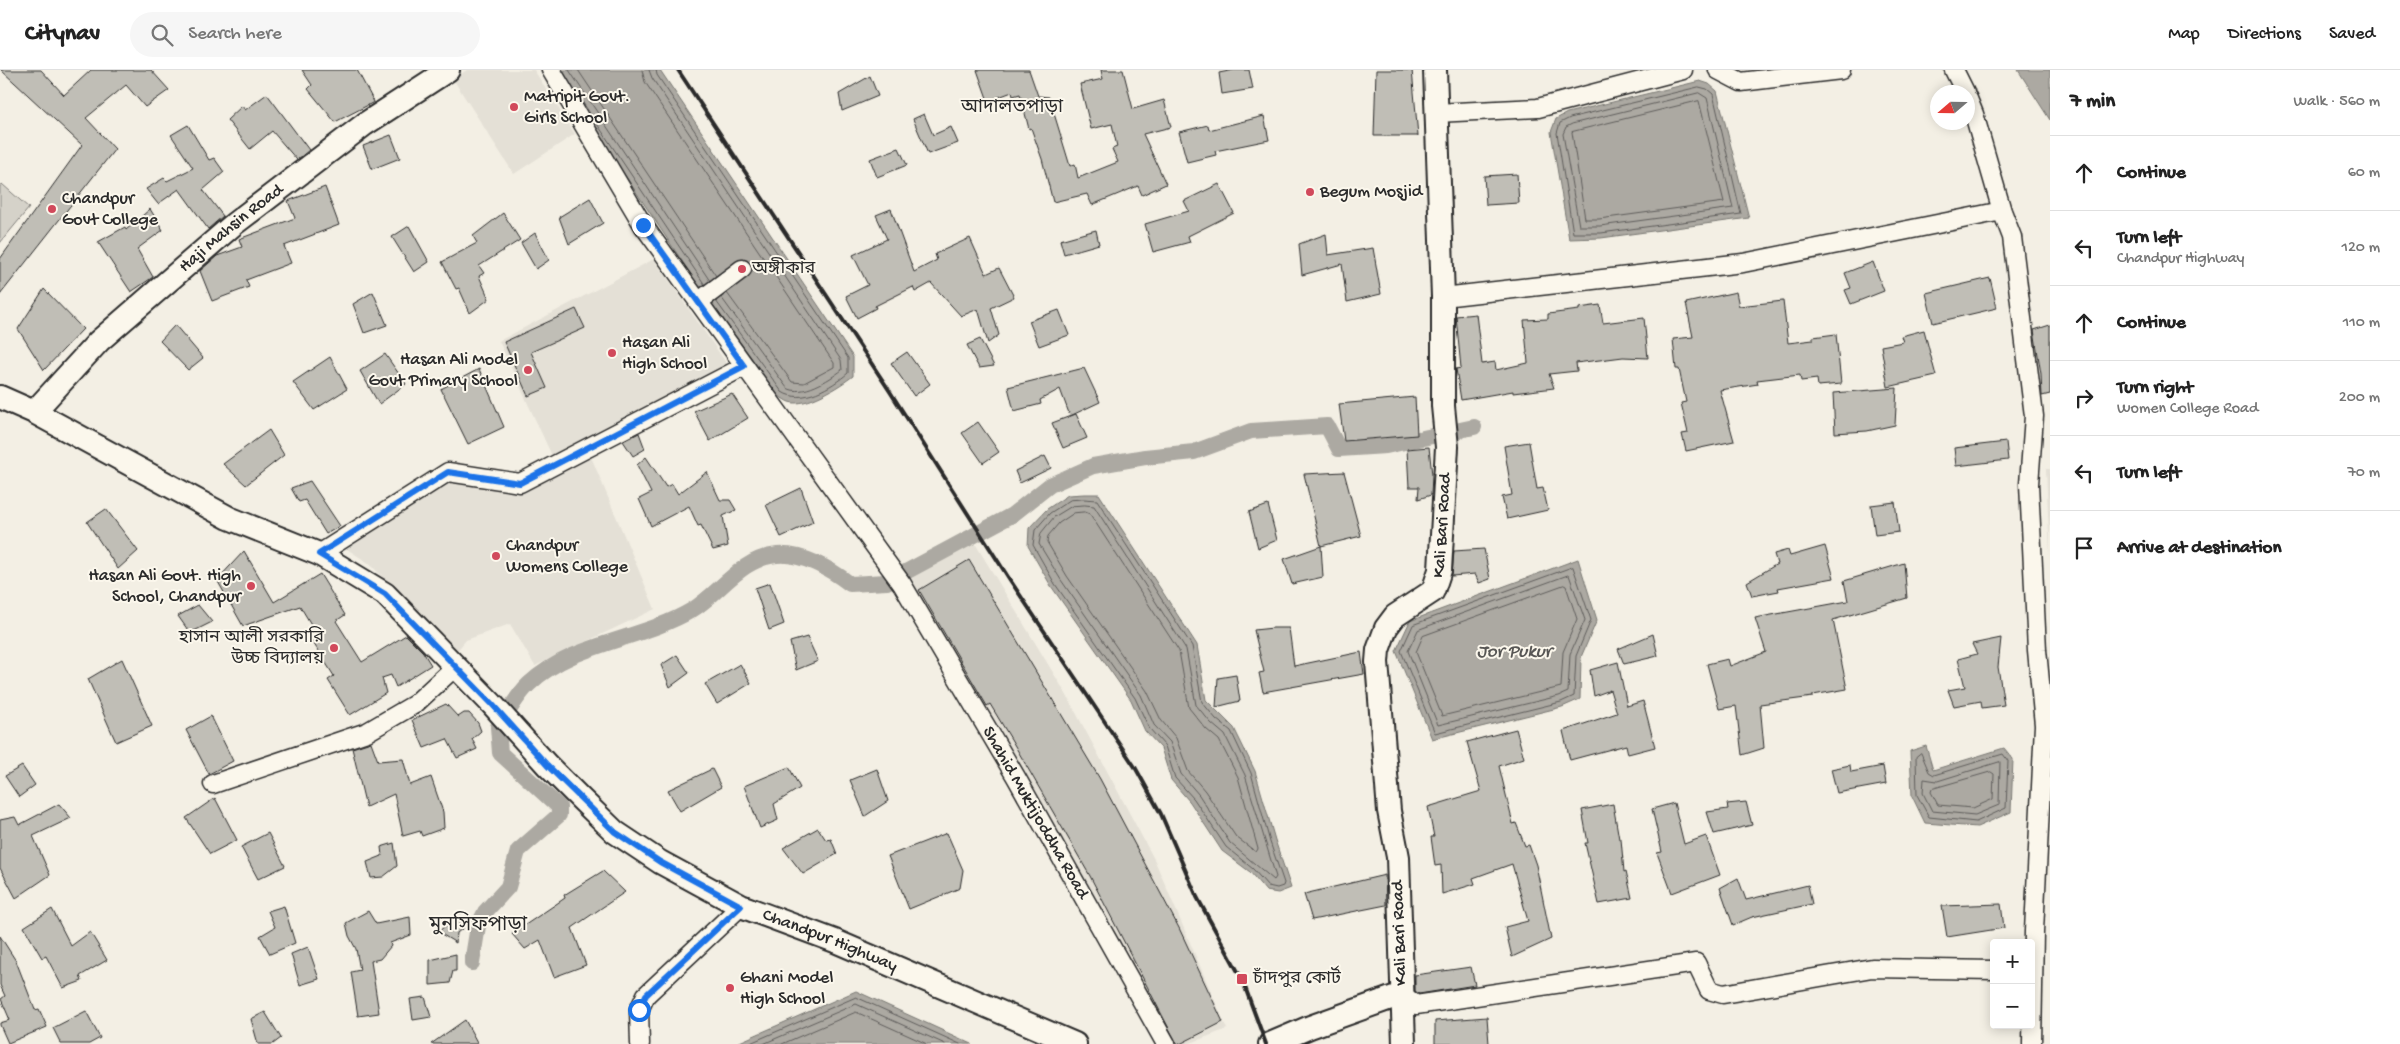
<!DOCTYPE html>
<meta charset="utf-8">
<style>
:root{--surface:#fff;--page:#f6f6f6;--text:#222;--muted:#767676;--line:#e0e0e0}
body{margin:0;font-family:"Gochi Hand","Noto Sans Bengali",sans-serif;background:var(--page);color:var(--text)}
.controls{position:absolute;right:15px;bottom:15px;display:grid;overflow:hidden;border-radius:5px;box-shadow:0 2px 12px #0003}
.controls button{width:45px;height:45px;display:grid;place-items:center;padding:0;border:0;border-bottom:1px solid var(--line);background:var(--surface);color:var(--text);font:25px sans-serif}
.compass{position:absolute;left:1930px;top:15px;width:45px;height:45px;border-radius:50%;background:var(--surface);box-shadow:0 2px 12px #0003;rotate:250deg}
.stop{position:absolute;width:15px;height:15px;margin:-11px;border:4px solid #1a73e8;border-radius:50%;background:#fff}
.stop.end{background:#1a73e8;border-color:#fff;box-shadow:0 1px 5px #0008}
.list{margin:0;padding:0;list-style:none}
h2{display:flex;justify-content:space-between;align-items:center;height:65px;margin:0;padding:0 20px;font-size:21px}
h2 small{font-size:16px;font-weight:400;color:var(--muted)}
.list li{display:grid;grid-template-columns:32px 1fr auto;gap:15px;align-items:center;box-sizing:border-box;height:75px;padding:0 20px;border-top:1px solid var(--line)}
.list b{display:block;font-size:19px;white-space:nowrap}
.list p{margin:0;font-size:16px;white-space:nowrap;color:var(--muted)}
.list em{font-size:16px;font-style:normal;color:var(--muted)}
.icon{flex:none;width:28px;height:28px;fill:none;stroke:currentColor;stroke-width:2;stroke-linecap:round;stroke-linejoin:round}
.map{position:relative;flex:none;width:2050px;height:974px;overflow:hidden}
header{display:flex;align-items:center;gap:30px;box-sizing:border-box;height:70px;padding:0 25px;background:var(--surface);border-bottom:1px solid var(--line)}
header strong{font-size:24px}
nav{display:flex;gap:28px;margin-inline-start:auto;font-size:18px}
.search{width:350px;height:45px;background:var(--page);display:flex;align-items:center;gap:12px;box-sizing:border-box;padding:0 18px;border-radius:28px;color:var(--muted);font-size:19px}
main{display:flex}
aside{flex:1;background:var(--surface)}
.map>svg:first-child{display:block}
</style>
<header>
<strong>Citynav</strong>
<div class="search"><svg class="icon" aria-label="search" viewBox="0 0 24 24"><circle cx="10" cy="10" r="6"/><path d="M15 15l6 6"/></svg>Search here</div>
<nav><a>Map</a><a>Directions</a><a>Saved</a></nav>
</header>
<main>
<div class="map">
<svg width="2050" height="974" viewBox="0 0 2050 974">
<rect width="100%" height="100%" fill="#f3efe4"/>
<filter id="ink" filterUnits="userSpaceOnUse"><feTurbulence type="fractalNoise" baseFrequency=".02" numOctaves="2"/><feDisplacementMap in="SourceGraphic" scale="10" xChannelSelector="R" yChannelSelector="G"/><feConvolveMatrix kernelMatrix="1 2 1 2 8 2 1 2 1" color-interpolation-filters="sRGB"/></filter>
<g filter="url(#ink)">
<path fill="#e4e0d6" d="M467,0H534L575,64L514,104L453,9Z
M654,189L727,294L553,388L499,271Z
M589,382L655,539L535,596L510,554L466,570L455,583L370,494L347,479L452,408L508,422Z
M2046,399H2050V487Z
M973,470L1066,624L1155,791L1227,959L1188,974H1171L1067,778L908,506Z"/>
<path fill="#d5d2c9" stroke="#807e7a" d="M2,114L29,138L0,173V117Z"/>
<path fill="#aca9a2" stroke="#787772" d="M555,0H660L853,287V306C840,316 806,338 789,332C786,331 782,328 779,326L692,206Z
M2018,0H2050V50Z
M1700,11L1709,14L1717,21L1749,148L1601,168L1569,169L1551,62L1556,49L1567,43Z
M1084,424H1099L1197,575L1206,630L1234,658L1255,701L1275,770L1291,818L1278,823L1266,821L1250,802L1222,781L1190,732L1171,710L1161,678L1145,661L1131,630L1051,516L1028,476L1029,458L1047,439L1068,425Z
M1578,489L1597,550L1581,587L1580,629L1562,637L1432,669L1396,581L1410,551Z
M1926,676L1933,700L2004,678L2013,689L2011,742L1977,757L1925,753L1912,726L1910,681Z
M856,921L972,974H735Z"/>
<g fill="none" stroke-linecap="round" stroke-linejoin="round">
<path stroke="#5f5d5b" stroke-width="1" d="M569,0L710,211
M578,0L716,206
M642,0L645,12L834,293V297L804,313L792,312L727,223
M649,0L652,8L841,290L842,300C829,310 802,327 787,318L721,227
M656,0L657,5L848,288V303C832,317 802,335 782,322L716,231
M1699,17L1707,19L1713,24L1741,144L1601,163H1573L1557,63L1560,53L1570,48Z
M575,21L705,215
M1699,23L1707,28L1733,138L1600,156H1579L1563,64L1566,57L1572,54Z
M1699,31L1724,132L1599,149H1585L1572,62Z
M1084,429L1097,430L1192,576L1202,632L1216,649L1231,661L1251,703L1270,772L1284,813L1283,816L1277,818L1268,816L1253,799L1226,777L1194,729L1175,708L1165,676L1149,658L1135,628L1055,514L1033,475L1035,460L1050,443L1070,430Z
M1085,435L1094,436L1186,579L1196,635L1211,653L1225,665L1245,705L1276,807L1274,810L1230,773L1199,725L1181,704L1170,672L1154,655L1141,625L1061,510L1039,474L1041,463L1054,447L1072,436Z
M1085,442L1090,444L1179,581L1189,638L1206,659L1219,670L1238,707L1258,779L1256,782L1236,767L1205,721L1188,701L1176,668L1161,650L1147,621L1067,506L1047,472L1048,466L1059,453L1074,443Z
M1573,497L1591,550L1576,586L1574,626L1561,632L1435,663L1401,581L1413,555Z
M1569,505L1585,550L1570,584L1568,622L1559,626L1438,655L1408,581L1418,560Z
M1564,515L1566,516L1577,549L1563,582L1561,617L1442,646L1416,582L1423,566Z
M1921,683L1929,702L1934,705L2003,684L2008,691L2006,738L1976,752L1929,747L1917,725L1916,687Z
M2000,692L1999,735L1975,745L1932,741L1923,723L1924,709L1937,711Z
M1991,702L1994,704L1993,729L1973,738L1938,735L1931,722L1932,719Z
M748,974L856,927L960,974
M763,974L856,934L945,974
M782,974L856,942L927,974"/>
<path stroke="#aca9a2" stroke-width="16" d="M472,893L478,856L485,842L508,817L518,781L559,745V737L500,683L498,657C508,643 517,625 529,614C573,572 642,570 692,540C720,523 741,488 777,485C802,483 831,499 850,514L887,512L1012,445L1050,415L1093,396L1145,387L1194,382L1251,361L1327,356L1339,379L1386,376L1474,357"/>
</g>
<path fill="#c0beb6" stroke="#2b2b2b" d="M1,0H41L64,25L91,0H151L169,20L145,37L126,15L86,48L115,79L0,225V189L82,75Z
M302,0H357L374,32L335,52L308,19L312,15Z
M977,0H1029L1038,26L1049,27L1070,96L1075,94L1078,108L1118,92L1112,79L1117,77L1112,54L1091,59L1080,14L1103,9L1101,0H1123L1133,39L1164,30L1171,57L1143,64L1166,114L1142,125L1138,116L1092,135L1087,124L1053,132L1042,89L1031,58L1029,59L1020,24L1013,26L1012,22L988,31Z
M1234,0H1249L1253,19L1222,24L1219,3Z
M1376,0H1412L1418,66H1374Z
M870,6L878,26L842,41L839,24Z
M267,24L309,80L297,90L272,61L250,79L227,50L242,36L245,40Z
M924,44L933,65L951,57L958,73L928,84L913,49Z
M1264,46L1269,70L1215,81L1216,85L1187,92L1179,62L1208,55L1209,60Z
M188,55L209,90L214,88L224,102L203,120L223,146L208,159L179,119L158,134L146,119L164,108L167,111L193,98L171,65Z
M391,65L400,88L372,99L363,76Z
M899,78L907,95L877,107L870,89Z
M1517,104L1519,133L1486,135L1484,106Z
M1219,114L1234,143L1188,166L1190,172L1153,182L1145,154L1189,141L1184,131Z
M325,117L339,155L284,176L291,193L246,210L249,217L212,231L200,201L217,186L242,177L239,169L295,148L288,131Z
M590,128L603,153L569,174L559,147Z
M150,139L163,160L137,179L153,207L131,222L98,172L125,157L126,160Z
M891,139L914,202L937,190L935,184L970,168L986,204L999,198L1014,227L991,238L999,265L988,273L978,239L961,246L931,213L915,222L913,217L875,236L876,238L857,248L846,226L868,215L853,185L887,169L876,145Z
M503,143L520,170L479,196L484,203L479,206L489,229L470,243L459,218L456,219L442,192L477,173L473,166Z
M409,156L429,192L414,202L392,167Z
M1096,160L1099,174L1064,184L1060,170Z
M535,163L549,190L536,199L521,173Z
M1326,164L1328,185L1373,178L1381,224L1347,232L1342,194L1302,205L1299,174Z
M1873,192L1884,221L1851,234L1845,220L1851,218L1845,203Z
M1990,208L1997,238L1933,253L1926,223Z
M44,219L83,259L44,300L18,259Z
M373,222L387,255L364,263L353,234Z
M1736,222L1739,236L1783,231L1788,273L1813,270V267L1836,264L1841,314L1818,316L1817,309L1801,311L1800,305L1757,310L1758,314L1720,320L1734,371L1686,381L1682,364L1688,363L1681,333L1686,332L1679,299H1676L1673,269L1693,267L1686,233Z
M1600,235L1603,253L1644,248L1648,288L1623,287L1576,293L1577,301L1549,304L1554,318L1513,323V321L1461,330L1456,299L1461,298L1456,246L1476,244L1482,294L1495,292L1496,300L1528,293L1524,250L1548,249V244L1579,240V238Z
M576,239L585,258L531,282L547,318L528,326L504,272Z
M1059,240L1069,265L1039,276L1029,251Z
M175,255L203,288L188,300L160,271Z
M2050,255V324L2042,326L2041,304L2034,260Z
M1924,260L1936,306L1888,317L1881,276L1903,272L1901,266Z
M980,269L994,296L979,298L967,275Z
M907,282L930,314L914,326L891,293Z
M385,284L406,314L379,334L360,301Z
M330,287L347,319L314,340L293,312Z
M1084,298L1100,332L1070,346L1060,319L1040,330L1041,334L1014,341L1008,317Z
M479,299L504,357L468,374L441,319Z
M1897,318L1895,355L1867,361L1835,363L1833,323Z
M732,324L748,348L710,371L694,341Z
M1415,327L1417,365L1344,371L1339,334Z
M1076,344L1087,368L1063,378L1052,353Z
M978,352L999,382L983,393L962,363Z
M269,360L284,385L246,415L223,394Z
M639,363L645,379L633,386L623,371Z
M1529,372L1537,419L1543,418L1548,440L1507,449L1502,427L1512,425L1504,376Z
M2006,372L2008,390L1956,396L1954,378Z
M1429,377L1432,405L1431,425L1418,429L1419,417H1409L1407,379Z
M1045,386L1051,398L1020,413L1015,401Z
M646,387L666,417L672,414L678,424L707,402L720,430H730L736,440L723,446L728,476L713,480L701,455L698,456L689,436L651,456L639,429L651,423L637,395Z
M1344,402L1361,466L1321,476L1304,404Z
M310,411L340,456L326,464L305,430L299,432L291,418Z
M801,418L813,452L781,467L766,435Z
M1895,432L1899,462L1875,465L1871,435Z
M1268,435L1277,470L1258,478L1249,442Z
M106,439L138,481L118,499L87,452Z
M1321,476L1323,507L1292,514L1284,489Z
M1825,476L1834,508L1778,518L1779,521L1752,526L1747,512L1777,494L1774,484L1788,480L1790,486Z
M1484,479L1490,509L1479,513L1475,504L1452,506L1454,481Z
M244,481L274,532L320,504L345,545L336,551L362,592L406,565L423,582L431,595L396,617L391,605L382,608L386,623L350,645L328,610L334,606L307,563L315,561L300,536L243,556L217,510Z
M969,490L1100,709L1179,858L1223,952L1180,974H1177L1090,806L1011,669L990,634L987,636L919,520Z
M1904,493L1907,528L1833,550L1847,619L1813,625V627L1760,634L1764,678L1742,685L1736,636L1719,639L1707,594L1728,589L1730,596L1766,582L1755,548L1848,531L1844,511Z
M770,513L784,554L769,560L755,518Z
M198,535L212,552L190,563L178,546Z
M1273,558H1289L1294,596L1361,582L1364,604L1263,622L1259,603L1264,602L1254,560Z
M1653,564L1658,586L1624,594L1618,579Z
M807,567L818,591L796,600L790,572Z
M2001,568L1998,597L2004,635L1982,638L1981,631L1954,636L1948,620L1965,617L1958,589L1977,584L1972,574Z
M677,585L689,603L670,617L661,595Z
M122,589L152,656L116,672L88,609Z
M1618,592L1627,636L1643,631L1655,677L1628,684L1626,675L1570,690L1563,661L1617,643L1610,620L1594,626L1590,600Z
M740,594L751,613L717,634L705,614Z
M1236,605L1240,631L1216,637L1218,608Z
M446,634L458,647L464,643H469L478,653L481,661L472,669L477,679L457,688L447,669L424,678L412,650Z
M211,646L233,691L209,704L186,660Z
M1516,659L1524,688L1499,696L1513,754L1516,753L1525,776L1529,775L1536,795L1551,869L1512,887L1505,857L1528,851L1512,794L1473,808L1475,814L1442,824L1441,795L1435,796L1431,767H1434L1428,737L1481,721L1467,672Z
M371,672L378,691L403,689L410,715L431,707L443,742L444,758L422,766L420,761L403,766L394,724L366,737L352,678Z
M1850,695L1851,702L1883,696L1886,714L1837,723L1831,699Z
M22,696L35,715L19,727L5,706Z
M789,697L800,718L774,734L778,750L760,758L744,716Z
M712,699L721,717L680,741L668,720Z
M877,699L888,731L865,746L850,710Z
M215,728L237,770L210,784L186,748Z
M1746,732L1752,755L1714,764L1707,742L1728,739L1727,734Z
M1674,733L1684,774L1706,766L1720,805L1672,823L1657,783L1662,782L1652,739Z
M59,734L71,748L33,766L50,805L16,828L0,798V750L15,747L19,755Z
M1613,734L1619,769H1621L1624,802L1626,801L1632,828L1599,834L1585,773H1588L1582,740Z
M818,758L826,770L831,769L837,784L803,804L783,778Z
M268,763L285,796L258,809L241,777Z
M947,763L963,800L960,818L909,839L888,786Z
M394,773L397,796L383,807L371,808L367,792L382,786L381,777Z
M603,801L625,822L572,858L586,895L554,907L540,870L525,879L512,864L565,828L564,825Z
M1385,805L1386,835L1312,850L1304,824Z
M1738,808L1746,830L1808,815L1812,834L1752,847L1733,855L1720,818Z
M2001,834L2004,858L1947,867L1942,836Z
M284,836L295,873L270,884L260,866L275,857L268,841Z
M52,839L71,876L90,862L107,890L80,906L82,911L63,918L46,886L42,888L24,857Z
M368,841L376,854L410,847L411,865L390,873L391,876L380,889L371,891L379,943L358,946L351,902L360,900L356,879L349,866L346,853Z
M459,844L469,853L457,863L456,873L438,862Z
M0,866L16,891L35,940L39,939L47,957L8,973L0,955V953L10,950L1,929L5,926L0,915Z
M308,877L319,909L300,915L291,884Z
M456,884V901H453L450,913L430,915V890Z
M1471,897L1475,915L1419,924L1415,921V905Z
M425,927L431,947L413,950L410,929Z
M86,941L100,968L89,974H61L53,958Z
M265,942L281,968L273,974H258L251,949Z
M1487,947L1489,974H1435V951Z
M465,950L478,974H431Z"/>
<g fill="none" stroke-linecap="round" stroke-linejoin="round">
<defs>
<path id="minor" d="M551,0L643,155L902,514L1016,707L1166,974
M1718,0L1741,12L1841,0
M1954,0L1965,22
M1968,29L1974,44L2002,141L2012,167L2034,346L2029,414L2037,580L2044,655L2034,861L2032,974
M1436,43L1538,38L1683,0
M1443,227L1743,193L2002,141
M698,232L742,199
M319,484L448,402L520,413L745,296
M213,714L367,662L415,634L456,596
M1402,924L1416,935L1696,893L1709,920L1723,924L1872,898L1994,900
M640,974L639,940L646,925L741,836"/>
<g id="major">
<path id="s1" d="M0,327L34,342L229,448L319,484L385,524L492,634L547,695L582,730L615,762L660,792L741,836L835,871L1075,974"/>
<path id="s2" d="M34,342L99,271L234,154L365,54L448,0"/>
<path d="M1270,974L1310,957L1402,924"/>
<path id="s3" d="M1404,974L1398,787L1389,741L1377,592L1378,580L1386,558L1395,546L1433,521L1440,500L1447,377L1443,336V227L1435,0"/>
</g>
</defs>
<use href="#minor" stroke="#2b2b2b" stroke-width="21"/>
<use href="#major" stroke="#2b2b2b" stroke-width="26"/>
<use href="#minor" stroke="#fbf7ec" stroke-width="18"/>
<use href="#major" stroke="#fbf7ec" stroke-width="22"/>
<path stroke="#2b2b2b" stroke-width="4" d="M678,0L889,320L1010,510L1135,697L1161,744L1197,827L1242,909L1266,974"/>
</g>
</g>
<g fill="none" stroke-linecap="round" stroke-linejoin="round" filter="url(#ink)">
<path stroke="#1a73e8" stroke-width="6" d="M639,940L646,925L741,836L660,792L615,762L547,695L492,634L385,524L319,484L448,402L520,413L744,296L643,155"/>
</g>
<g fill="#d1495b" stroke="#fbf7ec" stroke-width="2">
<circle cx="514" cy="37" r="5"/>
<circle cx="1310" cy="122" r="5"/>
<circle cx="52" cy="139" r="5"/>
<circle cx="742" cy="199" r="5"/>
<circle cx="612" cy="283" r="5"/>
<circle cx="528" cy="300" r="5"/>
<circle cx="496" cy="486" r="5"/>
<circle cx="251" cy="516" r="5"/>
<circle cx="334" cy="578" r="5"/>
<rect x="1236" y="903" width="12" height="12" rx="2.5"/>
<circle cx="730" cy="918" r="5"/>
</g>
<g text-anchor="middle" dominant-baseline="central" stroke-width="4" stroke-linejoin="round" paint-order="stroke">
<g font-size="18" fill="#2b2b2b" stroke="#fbf7ec" text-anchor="start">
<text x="524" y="27">Matripit Govt.<tspan x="524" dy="21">Girls School</tspan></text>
<text x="1320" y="122">Begum Mosjid</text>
<text x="62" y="129">Chandpur<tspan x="62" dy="21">Govt College</tspan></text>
<text x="752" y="199">অঙ্গীকার</text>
<text x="622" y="273">Hasan Ali<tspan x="622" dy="21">High School</tspan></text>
<text x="518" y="290" text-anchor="end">Hasan Ali Model<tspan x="518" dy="21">Govt Primary School</tspan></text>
<text x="506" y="476">Chandpur<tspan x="506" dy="21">Womens College</tspan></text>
<text x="241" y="506" text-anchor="end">Hasan Ali Govt. High<tspan x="241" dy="21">School, Chandpur</tspan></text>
<text x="324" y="568" text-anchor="end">হাসান আলী সরকারি<tspan x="324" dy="21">উচ্চ বিদ্যালয়</tspan></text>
<text x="740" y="908">Ghani Model<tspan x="740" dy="21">High School</tspan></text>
<text x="1253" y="909">চাঁদপুর কোর্ট</text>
</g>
<g font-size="18" fill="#2b2b2b" stroke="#fbf7ec">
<text stroke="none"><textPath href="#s2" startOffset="270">Haji Mahsin Road</textPath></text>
<text stroke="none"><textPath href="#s3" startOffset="546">Kali Bari Road</textPath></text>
<text transform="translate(1035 743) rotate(60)">Shahid Muktijoddha Road</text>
<text transform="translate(1400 863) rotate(-92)">Kali Bari Road</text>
<text stroke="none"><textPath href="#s1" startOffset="1006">Chandpur Highway</textPath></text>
</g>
<g font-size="19" fill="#2b2b2b" stroke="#fbf7ec">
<text x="1012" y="38">আদালতপাড়া</text>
</g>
<g font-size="19" font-style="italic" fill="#585755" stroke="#fbf7ec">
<text x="1514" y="582">Jor Pukur</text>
</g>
<g font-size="20" fill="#2b2b2b" stroke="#fbf7ec">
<text x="478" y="856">মুনসিফপাড়া</text>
</g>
</g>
</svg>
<div class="controls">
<button>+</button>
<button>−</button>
</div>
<svg class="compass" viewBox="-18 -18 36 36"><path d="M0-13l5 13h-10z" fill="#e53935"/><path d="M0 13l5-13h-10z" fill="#767676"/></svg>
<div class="stop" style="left:639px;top:940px"></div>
<div class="stop end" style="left:643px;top:155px"></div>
</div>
<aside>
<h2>7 min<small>Walk · 560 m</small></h2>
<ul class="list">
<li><svg class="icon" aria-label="ahead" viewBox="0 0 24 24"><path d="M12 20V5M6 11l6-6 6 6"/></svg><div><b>Continue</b></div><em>60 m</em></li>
<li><svg class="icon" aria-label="left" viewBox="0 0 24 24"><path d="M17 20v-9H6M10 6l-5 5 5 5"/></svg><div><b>Turn left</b><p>Chandpur Highway</p></div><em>120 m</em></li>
<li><svg class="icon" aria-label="ahead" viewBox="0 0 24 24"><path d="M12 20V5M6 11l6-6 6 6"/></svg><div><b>Continue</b></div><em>110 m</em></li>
<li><svg class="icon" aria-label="right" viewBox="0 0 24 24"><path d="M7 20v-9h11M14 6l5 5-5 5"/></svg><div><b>Turn right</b><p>Women College Road</p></div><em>200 m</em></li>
<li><svg class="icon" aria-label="left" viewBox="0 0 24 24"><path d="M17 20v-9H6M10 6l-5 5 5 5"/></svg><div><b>Turn left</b></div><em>70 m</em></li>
<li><svg class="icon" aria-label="arrive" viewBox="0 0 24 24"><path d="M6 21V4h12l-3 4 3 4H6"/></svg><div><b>Arrive at destination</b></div></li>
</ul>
</aside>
</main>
